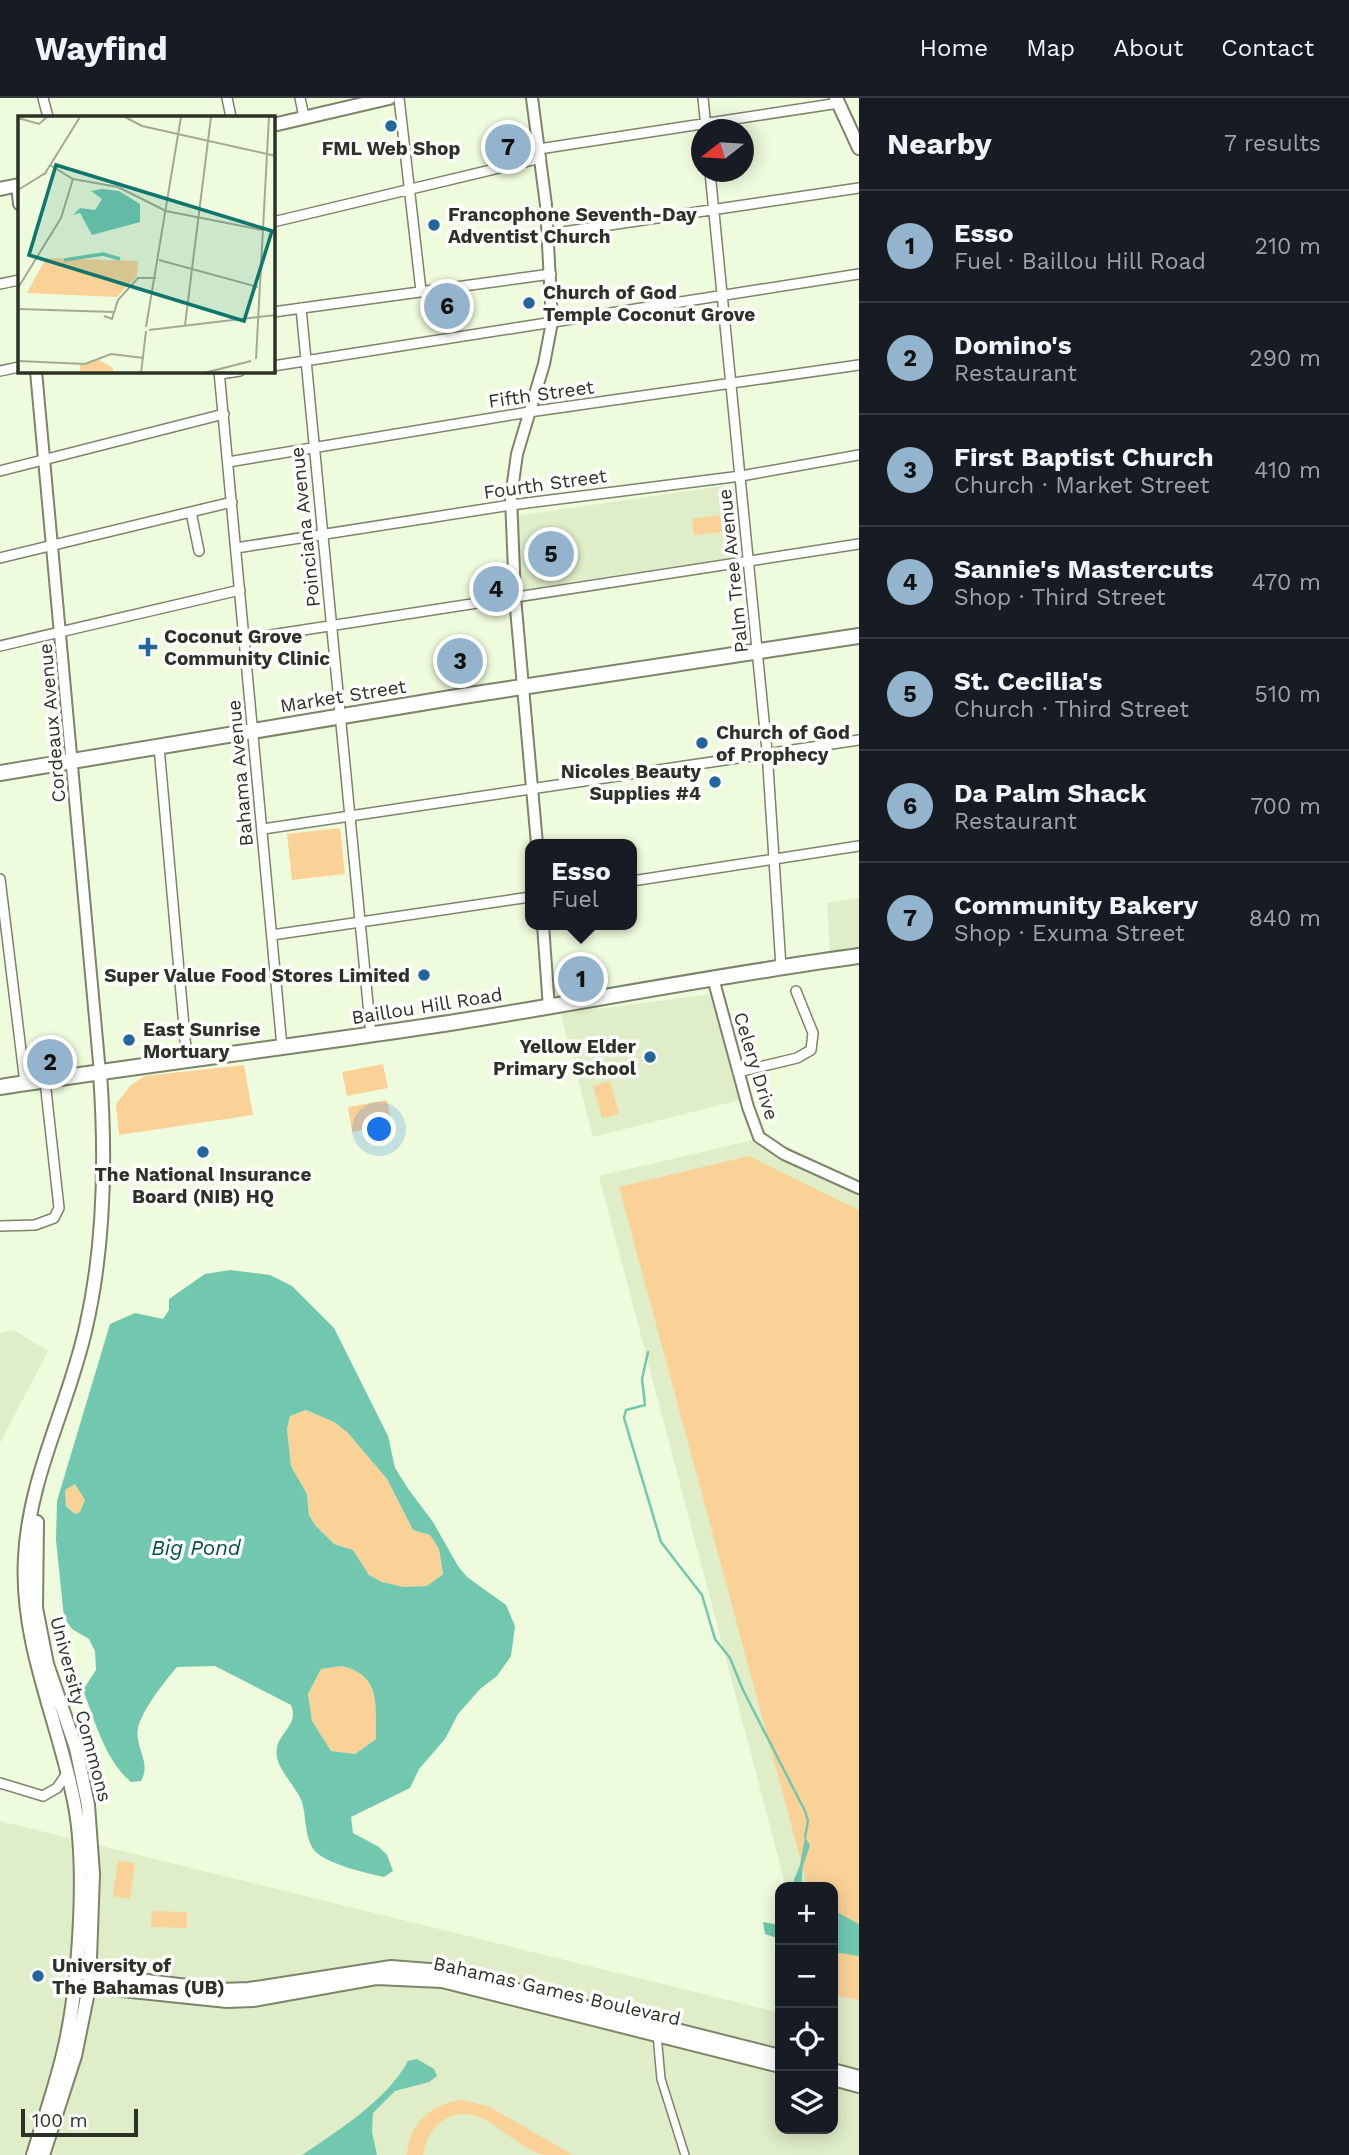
<!DOCTYPE html>
<meta charset="utf-8">
<style>
:root{--surface:#171b24;--page:#20242c;--text:#f1f3f6;--muted:#9ea1a6;--line:#363941;--accent:#94b4cd}
body{margin:0;font-family:"Work Sans",sans-serif;background:var(--page);color:var(--text)}
.controls{position:absolute;right:21px;bottom:21px;display:grid;overflow:hidden;border-radius:14px;box-shadow:0 4px 18px #0003}
.controls button{width:63px;height:63px;display:grid;place-items:center;padding:0;border:0;border-bottom:2px solid var(--line);background:var(--surface);color:var(--text);font:35px sans-serif}
.compass{position:absolute;left:691px;top:21px;width:63px;height:63px;border-radius:50%;background:var(--surface);box-shadow:0 4px 18px #0003;rotate:253deg}
.scale{position:absolute;left:21px;bottom:18px;width:117px;box-sizing:border-box;padding-left:7px;border:4px solid #2d3226;border-top:0;font-size:19px;line-height:24px;white-space:nowrap;color:#2d3226;-webkit-text-stroke:5px #fff;paint-order:stroke}
.you{position:absolute;left:380px;top:1032px;width:24px;height:24px;margin:-18px;border:5px solid #fff;border-radius:50%;background:#1a73e8;box-shadow:0 0 0 10px #1a73e833}
.badge{display:grid;place-items:center;width:46px;height:46px;border-radius:50%;background:var(--accent);color:#111;font-size:23px;font-weight:700}
.pin{position:absolute;translate:-50% -50%;border:4px solid #fff;box-shadow:0 2px 7px #0006}
.popup{position:absolute;left:525px;top:741px;width:112px;height:91px;box-sizing:border-box;display:grid;place-content:center;border-radius:14px;background:var(--surface);filter:drop-shadow(0 2px 5px #0005);font-size:23px;white-space:nowrap;color:var(--muted)}
.popup b{font-size:26px;color:var(--text)}
.popup::after{content:'';position:absolute;left:50%;top:100%;margin-left:-14px;border:14px solid transparent;border-top-color:var(--surface)}
.list{margin:0;padding:0;list-style:none}
h2{display:flex;justify-content:space-between;align-items:center;height:91px;margin:0;padding:0 28px;font-size:30px}
h2 small{font-size:23px;font-weight:400;color:var(--muted)}
.list li{display:grid;grid-template-columns:46px 1fr auto;gap:21px;align-items:center;box-sizing:border-box;height:112px;padding:0 28px;border-top:2px solid var(--line)}
.list b{display:block;font-size:26px;white-space:nowrap}
.list p{margin:0;font-size:23px;white-space:nowrap;color:var(--muted)}
.list em{font-size:23px;font-style:normal;color:var(--muted)}
.icon{flex:none;width:38px;height:38px;fill:none;stroke:currentColor;stroke-width:2;stroke-linecap:round;stroke-linejoin:round}
.map{position:relative;flex:none;width:859px;height:2057px;overflow:hidden}
header{display:flex;align-items:center;gap:42px;box-sizing:border-box;height:98px;padding:0 35px;background:var(--surface);border-bottom:2px solid var(--line)}
header strong{font-size:33px}
nav{display:flex;gap:38px;margin-inline-start:auto;font-size:24px}
main{display:flex}
aside{flex:1;background:var(--surface)}
.map>svg:first-child{display:block}
</style>
<header>
<strong>Wayfind</strong>
<nav><a>Home</a><a>Map</a><a>About</a><a>Contact</a></nav>
</header>
<main>
<div class="map">
<svg width="859" height="2057" viewBox="0 0 859 2057">
<rect width="100%" height="100%" fill="#eefbdc"/>
<path fill="#dfedc8" d="M730,387L736,459L520,492L516,418Z
M859,800V853L830,857L827,805Z
M712,896L740,1002L593,1039L561,916Z
M766,1039L859,1082V2057H0V1723L780,1915V2031H833V1789H786L599,1078Z
M14,1232L48,1253L0,1345V1235Z"/>
<path fill="#fad298" d="M720,417L722,434L694,437L692,421Z
M340,730L345,776L292,782L287,736Z
M383,966L388,990L347,998L342,974Z
M244,967L253,1017L119,1037L116,1006L131,987L145,978Z
M610,983L619,1016L602,1020L593,988Z
M387,1002L392,1026L352,1034L348,1009Z
M749,1058L859,1112V1902L838,1898L833,1879V1789H808L619,1089Z
M306,1312L334,1324L348,1335L387,1381L413,1432L430,1437L439,1451L443,1476L427,1488L404,1489L382,1484L369,1477L353,1452L334,1446L315,1427L309,1417L307,1396L291,1368L287,1331L290,1318Z
M75,1386L85,1402L80,1415L75,1416L66,1407L65,1392Z
M342,1568C382,1578 375,1606 376,1641L355,1656L331,1653L312,1623L308,1596L321,1571Z
M118,1763L135,1765L130,1801L113,1798Z
M152,1813L187,1814V1830L151,1829Z
M462,2002L488,2008L573,2057C564,2057 553,2057 545,2057C511,2051 480,1996 441,2024C430,2032 425,2044 423,2057H407C409,2026 431,2005 462,2002Z"/>
<path fill="#71c8af" fill-rule="evenodd" d="M230,1172L270,1177L292,1188L334,1230L388,1338L395,1370L409,1392L433,1424L458,1468L467,1479L506,1507L515,1528L511,1558L497,1578L480,1591L458,1616L445,1641L419,1671L410,1690L351,1719L353,1735L379,1749L387,1757L393,1773L384,1779C366,1775 331,1767 317,1755C304,1743 307,1721 302,1704C296,1687 273,1669 277,1650C280,1633 299,1627 291,1607L215,1568L177,1569C165,1583 142,1612 138,1630C134,1649 152,1664 141,1683L131,1684C105,1662 95,1623 83,1592L96,1572L95,1553L89,1541L72,1531L64,1519L56,1442L57,1403L110,1226L135,1215L163,1221L169,1212V1201L205,1176ZM306,1312L334,1324L348,1335L387,1381L413,1432L430,1437L439,1451L443,1476L427,1488L404,1489L382,1484L369,1477L353,1452L334,1446L315,1427L309,1417L307,1396L291,1368L287,1331L290,1318ZM75,1386L85,1402L80,1414L75,1416L66,1408L65,1392ZM342,1568C382,1578 375,1606 376,1641L355,1656L331,1653L312,1623L308,1596L321,1571Z
M805,1739L810,1747L803,1768L801,1789H791L800,1767Z
M833,1812L859,1826V1858L833,1854Z
M763,1824L780,1827V1841L765,1836Z
M417,1961L434,1971L437,1978L429,1984L395,1993L373,2015L372,2034L377,2057H302C339,2032 387,2002 408,1963Z"/>
<g fill="none" stroke-linecap="round" stroke-linejoin="round">
<path stroke="#71c8af" stroke-width="2.5" d="M648,1254L642,1281L645,1307L626,1312L624,1320L661,1444L702,1497L715,1541L730,1560L743,1592L805,1713L808,1723L805,1739"/>
<defs>
<path id="pedestrian" d="M657,1936L661,1981L685,2057"/>
<path id="minor" d="M43,0L48,19
M227,0L231,19
M300,0L304,19
M399,0L421,193
M703,0L706,30
M539,51L839,5
M710,74L767,653L781,869
M273,124L541,60
M549,136L859,90
M0,186L19,182
M301,210L371,937
M273,214L551,176
M273,268L859,176
M0,273L19,269
M219,273L282,949
M220,276L240,273
M228,364L529,314L859,267
M0,373L224,316
M191,414L199,453
M236,450L511,407L741,378L859,357
M0,460L232,404
M245,541L859,446
M0,548L240,492
M159,649L187,962
M263,731L859,642
M0,781L25,985
M632,783L859,748
M272,837L530,799
M738,974L797,960L811,952L813,935L796,893
M0,1128L35,1127L54,1120L59,1110L45,983
M0,1685L43,1698L57,1690L68,1674"/>
<path id="tertiary" d="M532,0L546,107L552,224L544,266L517,356L511,399L515,499L537,746
M17,87L19,106
M36,273L100,975
M543,827L549,910
M713,880L748,1009L759,1039L784,1056L859,1090"/>
<path id="secondary" d="M836,0L859,50
M273,27L389,0
M0,91L19,87
M37,1424L36,1510L47,1566L76,1650L88,1707L93,1776L89,1889L75,1958L43,2057
M75,1874L219,1892L249,1891L391,1869L442,1873L780,1958
M74,1887L227,1903L253,1902L376,1880L442,1883L780,1968
M833,1972L859,1979
M833,1981L859,1988
M33,2057C43,2024 55,1990 63,1956C79,1891 87,1773 75,1708C59,1623 20,1547 25,1459C29,1378 69,1307 86,1229C105,1146 106,1059 100,975"/>
<path id="primary" d="M0,675L463,598L859,538
M0,989C154,965 308,947 462,923C594,902 726,876 859,858"/>
</defs>
<use href="#pedestrian" stroke="#7a8569" stroke-width="10"/>
<use href="#minor" stroke="#7a8569" stroke-width="12"/>
<use href="#tertiary" stroke="#7a8569" stroke-width="14"/>
<use href="#secondary" stroke="#7a8569" stroke-width="16"/>
<use href="#primary" stroke="#7a8569" stroke-width="18"/>
<use href="#pedestrian" stroke="#fff" stroke-width="7"/>
<use href="#minor" stroke="#fff" stroke-width="9"/>
<use href="#tertiary" stroke="#fff" stroke-width="10"/>
<use href="#secondary" stroke="#fff" stroke-width="12"/>
<use href="#primary" stroke="#fff" stroke-width="14"/>
</g>
<g fill="#22669b" stroke="#fff" stroke-width="2.5">
<circle cx="391" cy="28" r="7"/>
<circle cx="434" cy="127" r="7"/>
<circle cx="529" cy="205" r="7"/>
<path d="M144.5 538.5h7v7h7v7h-7v7h-7v-7h-7v-7h7z"/>
<circle cx="702" cy="645" r="7"/>
<circle cx="715" cy="684" r="7"/>
<circle cx="424" cy="877" r="7"/>
<circle cx="129" cy="942" r="7"/>
<circle cx="650" cy="959" r="7"/>
<circle cx="203" cy="1054" r="7"/>
<circle cx="38" cy="1878" r="7"/>
</g>
<g text-anchor="middle" dominant-baseline="central" stroke-width="7" stroke-linejoin="round" paint-order="stroke">
<g font-size="19" font-weight="bold" fill="#2d3226" stroke="#fff" text-anchor="start">
<text x="391" y="50" text-anchor="middle">FML Web Shop</text>
<text x="448" y="116">Francophone Seventh-Day<tspan x="448" dy="22">Adventist Church</tspan></text>
<text x="543" y="194">Church of God<tspan x="543" dy="22">Temple Coconut Grove</tspan></text>
<text x="164" y="538">Coconut Grove<tspan x="164" dy="22">Community Clinic</tspan></text>
<text x="716" y="634">Church of God<tspan x="716" dy="22">of Prophecy</tspan></text>
<text x="701" y="673" text-anchor="end">Nicoles Beauty<tspan x="701" dy="22">Supplies #4</tspan></text>
<text x="410" y="877" text-anchor="end">Super Value Food Stores Limited</text>
<text x="143" y="931">East Sunrise<tspan x="143" dy="22">Mortuary</tspan></text>
<text x="636" y="948" text-anchor="end">Yellow Elder<tspan x="636" dy="22">Primary School</tspan></text>
<text x="203" y="1076" text-anchor="middle">The National Insurance<tspan x="203" dy="22">Board (NIB) HQ</tspan></text>
<text x="52" y="1867">University of<tspan x="52" dy="22">The Bahamas (UB)</tspan></text>
</g>
<g font-size="19" fill="#2d3226" stroke="#fff">
<text transform="translate(541 296) rotate(-8)">Fifth Street</text>
<text transform="translate(545 386) rotate(-8)">Fourth Street</text>
<text transform="translate(305 429) rotate(-96)">Poinciana Avenue</text>
<text transform="translate(733 473) rotate(-96)">Palm Tree Avenue</text>
<text transform="translate(343 598) rotate(-9)">Market Street</text>
<text transform="translate(52 625) rotate(-95)">Cordeaux Avenue</text>
<text transform="translate(240 675) rotate(-95)">Bahama Avenue</text>
<text transform="translate(427 908) rotate(-9)">Baillou Hill Road</text>
<text transform="translate(756 968) rotate(73)">Celery Drive</text>
<text transform="translate(81 1611) rotate(75)">University Commons</text>
<text transform="translate(557 1893) rotate(13)">Bahamas Games Boulevard</text>
</g>
<g font-size="21" font-style="italic" fill="#035242" stroke="#fff">
<text x="196" y="1449">Big Pond</text>
</g>
</g>
<g transform="translate(18 18)">
<rect width="257" height="257" fill="#eefbdc"/>
<path d="M28,142L120,145L119,160L99,181L9,177ZM81,244L95,252V257H62V249Z" fill="#fad298"/>
<path d="M84,73L101,75L122,88V106L74,119L62,97L55,99L62,92L77,94L84,83L73,75Z" fill="#71c8af"/>
<path fill="none" stroke="#71c8af" stroke-width="3.5" d="M46,144L85,138L102,143"/>
<path fill="none" stroke="#a1ab93" stroke-width="2" d="M107,1L124,10L258,40M0,2L21,8L29,1M32,49L55,63L100,71L148,95M26,59L62,1M0,74L29,56M148,95L244,114M141,144L240,171M0,172L43,102L55,63M0,193L96,196M86,200L94,203L100,184L120,162H138M167,209L193,1M128,211L163,1M131,214L258,199M238,243L251,1M0,245L67,248L93,238L126,242M123,257L128,215M186,257L233,245"/>
<path fill="#0f766e" fill-opacity="0.15" stroke="#0f766e" stroke-width="3.5" d="M38,49L254,115L226,205L11,139Z"/>
<rect width="257" height="257" fill="none" stroke="#2d3226" stroke-width="3.5"/>
</g>
</svg>
<div class="controls">
<button>+</button>
<button>−</button>
<button><svg class="icon" aria-label="locate" viewBox="0 0 24 24"><circle cx="12" cy="12" r="6"/><path d="M12 2v4M12 18v4M2 12h4M18 12h4"/></svg></button>
<button><svg class="icon" aria-label="layers" viewBox="0 0 24 24"><path d="M12 4l9 5-9 5-9-5zM3 14l9 5 9-5"/></svg></button>
</div>
<svg class="compass" viewBox="-18 -18 36 36"><path d="M0-13l5 13h-10z" fill="#e53935"/><path d="M0 13l5-13h-10z" fill="#9ea1a6"/></svg>
<div class="scale">100 m</div>
<div class="you"></div>
<div class="pin badge" style="left:581px;top:881px">1</div>
<div class="popup"><b>Esso</b>Fuel</div>
<div class="pin badge" style="left:50px;top:964px">2</div>
<div class="pin badge" style="left:460px;top:563px">3</div>
<div class="pin badge" style="left:496px;top:491px">4</div>
<div class="pin badge" style="left:551px;top:456px">5</div>
<div class="pin badge" style="left:447px;top:208px">6</div>
<div class="pin badge" style="left:508px;top:49px">7</div>
</div>
<aside>
<h2>Nearby<small>7 results</small></h2>
<ul class="list">
<li><span class="badge">1</span><div><b>Esso</b><p>Fuel · Baillou Hill Road</p></div><em>210 m</em></li>
<li><span class="badge">2</span><div><b>Domino's</b><p>Restaurant</p></div><em>290 m</em></li>
<li><span class="badge">3</span><div><b>First Baptist Church</b><p>Church · Market Street</p></div><em>410 m</em></li>
<li><span class="badge">4</span><div><b>Sannie's Mastercuts</b><p>Shop · Third Street</p></div><em>470 m</em></li>
<li><span class="badge">5</span><div><b>St. Cecilia's</b><p>Church · Third Street</p></div><em>510 m</em></li>
<li><span class="badge">6</span><div><b>Da Palm Shack</b><p>Restaurant</p></div><em>700 m</em></li>
<li><span class="badge">7</span><div><b>Community Bakery</b><p>Shop · Exuma Street</p></div><em>840 m</em></li>
</ul>
</aside>
</main>
